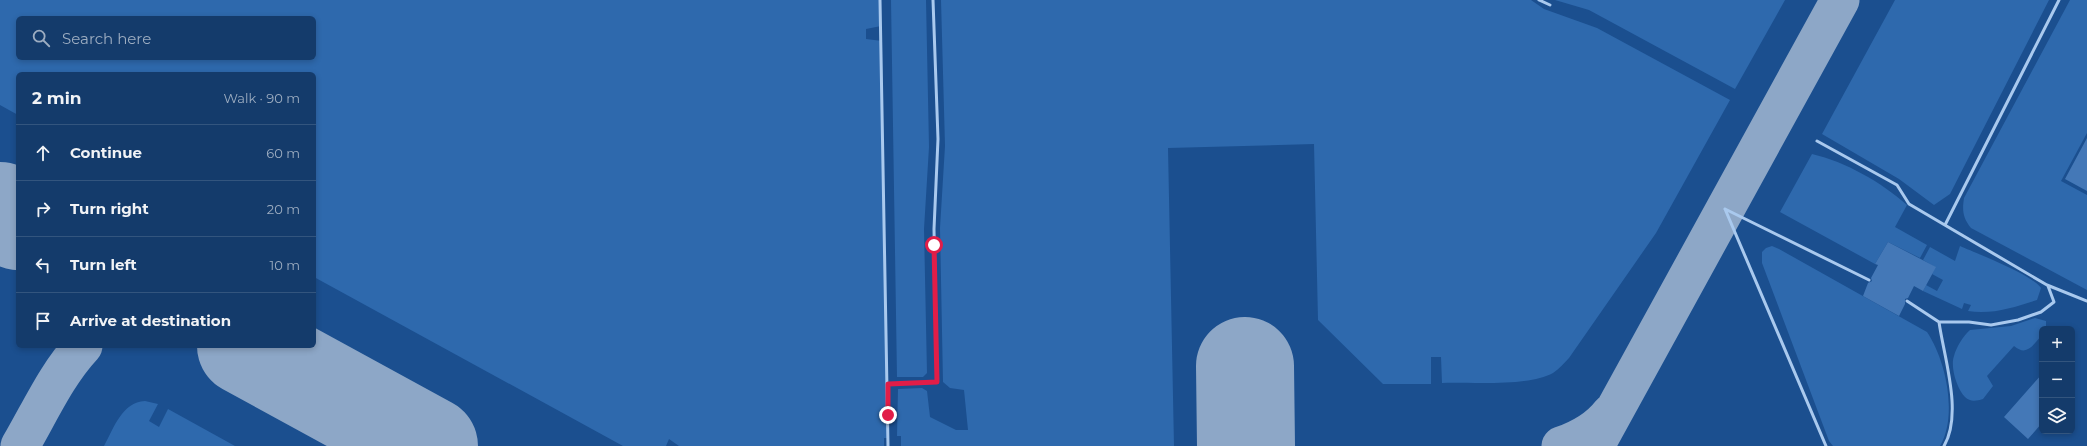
<!DOCTYPE html>
<meta charset="utf-8">
<style>
:root{--surface:#143b6b;--page:#214673;--text:#f1f3f6;--muted:#9dadc1;--line:#33557e}
body{margin:0;font-family:Montserrat,sans-serif;background:var(--page);color:var(--text)}
.controls{position:absolute;right:12px;bottom:12px;display:grid;overflow:hidden;border-radius:6px;box-shadow:0 2px 6px #0003}
.controls button{width:36px;height:36px;display:grid;place-items:center;padding:0;border:0;border-bottom:1px solid var(--line);background:var(--surface);color:var(--text);font:20px sans-serif}
.stop{position:absolute;width:12px;height:12px;margin:-9px;border:3px solid #e11d48;border-radius:50%;background:#fff}
.stop.end{background:#e11d48;border-color:#fff;box-shadow:0 1px 4px #0008}
.list{margin:0;padding:0;list-style:none}
h2{display:flex;justify-content:space-between;align-items:center;height:52px;margin:0;padding:0 16px;font-size:17px}
h2 small{font-size:13px;font-weight:400;color:var(--muted)}
.list li{display:grid;grid-template-columns:26px 1fr auto;gap:12px;align-items:center;box-sizing:border-box;height:56px;padding:0 16px;border-top:1px solid var(--line)}
.list b{display:block;font-size:15px;white-space:nowrap}
.list em{font-size:13px;font-style:normal;color:var(--muted)}
.icon{flex:none;width:22px;height:22px;fill:none;stroke:currentColor;stroke-width:2;stroke-linecap:round;stroke-linejoin:round}
.map{position:relative;flex:none;width:2087px;height:446px;overflow:hidden}
.search{position:absolute;background:var(--surface);box-shadow:0 2px 6px #0003;left:16px;top:16px;width:300px;height:44px;display:flex;align-items:center;gap:10px;box-sizing:border-box;padding:0 14px;border-radius:6px;color:var(--muted);font-size:15px}
.panel{position:absolute;background:var(--surface);box-shadow:0 2px 6px #0003;left:16px;top:72px;width:300px;height:276px;border-radius:6px}
.map>svg:first-child{display:block}
</style>
<div class="map">
<svg width="2087" height="446" viewBox="0 0 2087 446">
<rect width="100%" height="100%" fill="#1b4f8f"/>
<path fill="#2e69ad" fill-rule="evenodd" d="M0,0H881V26L866,29V39L882,41L887,438H884V446H679L669,439L666,446H623L314,277V74H18V115L0,105ZM18,18H314V58H18Z
M891,0H926L929,147L924,229L927,373L923,377H897Z
M941,0H1531L1544,9L1597,28L1730,100L1656,233L1569,358C1564,363 1559,369 1553,373C1527,387 1472,382 1442,383L1441,357H1431V384H1383L1318,320L1314,144L1168,148L1174,446H901V436H897L898,389L922,388L927,391L930,417L956,430H968L964,390L950,388L943,382L940,228L945,146Z
M1555,0H1785L1735,89L1589,10Z
M1895,0H2049L1950,194L1934,205L1899,179L1822,134Z
M2070,0H2087V133L2061,181L2087,195V290L1971,228C1963,218 1962,211 1964,198Z
M1812,154C1846,162 1881,182 1907,205L1895,227L1927,245L1920,258L1888,242L1875,264L1780,212Z
M1772,246L1779,249L1927,332C1946,360 1958,416 1940,446H1833L1829,441L1762,263V252L1766,248Z
M1960,246C1978,254 2031,274 2041,288L2037,300C2015,307 1992,315 1968,311L1971,305L1964,303L1962,309L1923,291L1926,285L1937,291L1943,280L1932,274L1935,267L1923,260L1930,247L1955,261Z
M2035,318L2046,321V329H2042V335C2033,345 2027,357 2014,346L1987,376L1993,386L1983,399C1976,401 1970,402 1965,397C1957,389 1950,367 1954,356C1956,348 1963,336 1970,330L2011,326Z
M145,401L158,404L149,421L159,427L168,409L235,446H104C114,428 122,402 145,401Z"/>
<g fill="none" stroke-linecap="round" stroke-linejoin="round">
<path stroke="#8da7c7" stroke-width="39" d="M20,446C40,412 56,375 83,346
M1561,446C1581,439 1598,430 1611,413
M1595,446L1840,0"/>
<path stroke="#8da7c7" stroke-width="98" d="M0,211L18,221
M246,346L429,446
M1245,366L1246,446"/>
</g>
<path fill="#4478b7" d="M2087,138V191L2065,179Z
M1888,242L1936,267L1923,291L1914,286L1908,298L1905,299V304L1899,316L1863,296L1868,283L1872,281L1871,278L1878,265L1875,264Z
M2042,374V423L2028,439L2004,417Z"/>
<g fill="none" stroke-linecap="round" stroke-linejoin="round">
<path stroke="#a9c9ee" stroke-width="3" d="M880,0L888,446
M1539,0L1550,5
M1817,141L1897,185L1909,204L2047,285L2087,301
M1725,209L1826,446
M1725,209L1869,280
M1945,225L2059,0
M1907,301L1939,322H1969L1991,325L2018,320L2041,312L2054,302L2048,286
M1939,322C1944,358 1963,413 1944,446
M888,384L937,382L934,229L938,139L933,0"/>
</g>
<g fill="none" stroke-linecap="round" stroke-linejoin="round">
<path stroke="#e11d48" stroke-width="5" d="M888,415V384L937,382L934,245"/>
</g>
</svg>
<div class="controls">
<button>+</button>
<button>−</button>
<button><svg class="icon" aria-label="layers" viewBox="0 0 24 24"><path d="M12 4l9 5-9 5-9-5zM3 14l9 5 9-5"/></svg></button>
</div>
<div class="stop" style="left:934px;top:245px"></div>
<div class="stop end" style="left:888px;top:415px"></div>
<div class="search"><svg class="icon" aria-label="search" viewBox="0 0 24 24"><circle cx="10" cy="10" r="6"/><path d="M15 15l6 6"/></svg>Search here</div>
<section class="panel">
<h2>2 min<small>Walk · 90 m</small></h2>
<ul class="list">
<li><svg class="icon" aria-label="ahead" viewBox="0 0 24 24"><path d="M12 20V5M6 11l6-6 6 6"/></svg><div><b>Continue</b></div><em>60 m</em></li>
<li><svg class="icon" aria-label="right" viewBox="0 0 24 24"><path d="M7 20v-9h11M14 6l5 5-5 5"/></svg><div><b>Turn right</b></div><em>20 m</em></li>
<li><svg class="icon" aria-label="left" viewBox="0 0 24 24"><path d="M17 20v-9H6M10 6l-5 5 5 5"/></svg><div><b>Turn left</b></div><em>10 m</em></li>
<li><svg class="icon" aria-label="arrive" viewBox="0 0 24 24"><path d="M6 21V4h12l-3 4 3 4H6"/></svg><div><b>Arrive at destination</b></div></li>
</ul>
</section>
</div>
